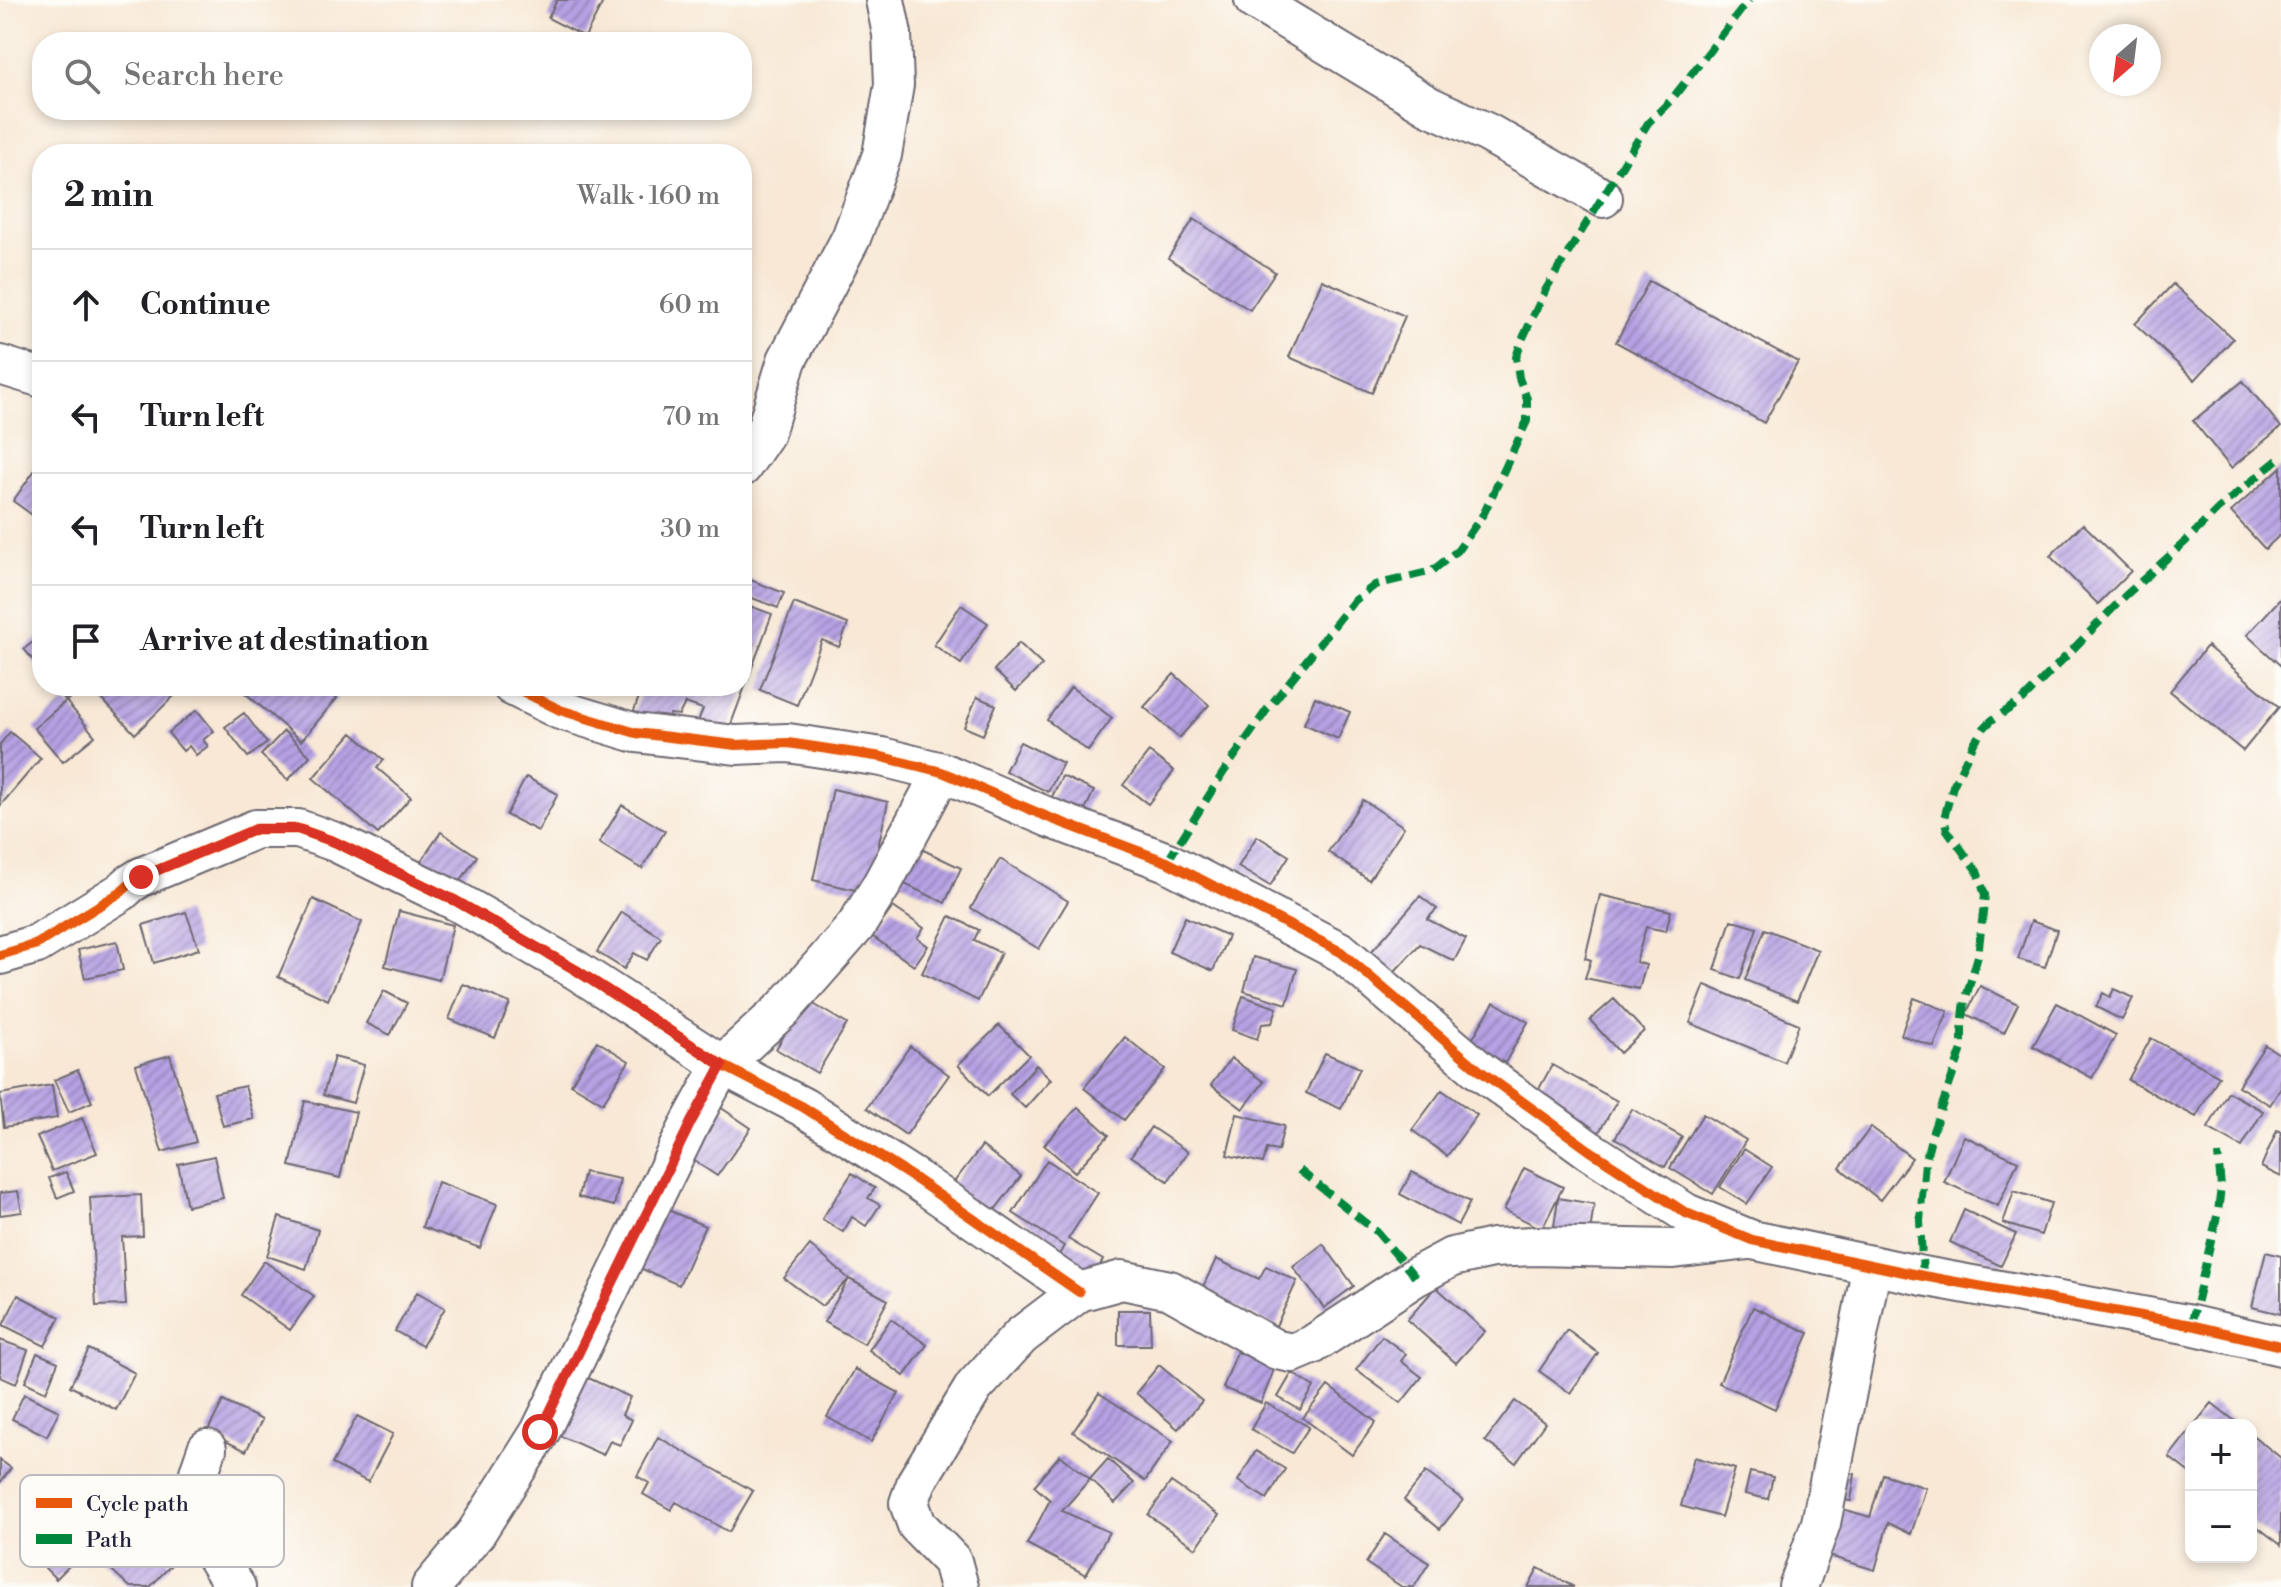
<!DOCTYPE html>
<meta charset="utf-8">
<style>
:root{--surface:#fff;--page:#f2f2f2;--text:#202124;--muted:#757577;--line:#e0e0e0}
body{margin:0;font-family:"Libre Bodoni",serif;background:var(--page);color:var(--text)}
.controls{position:absolute;right:24px;bottom:24px;display:grid;overflow:hidden;border-radius:16px;box-shadow:0 4px 12px #0003}
.controls button{width:72px;height:72px;display:grid;place-items:center;padding:0;border:0;border-bottom:2px solid var(--line);background:var(--surface);color:var(--text);font:40px sans-serif}
.compass{position:absolute;left:2089px;top:24px;width:72px;height:72px;border-radius:50%;background:var(--surface);box-shadow:0 4px 12px #0003;rotate:208deg}
.stop{position:absolute;width:24px;height:24px;margin:-18px;border:6px solid #d93025;border-radius:50%;background:#fff}
.stop.end{background:#d93025;border-color:#fff;box-shadow:0 2px 8px #0008}
.list{margin:0;padding:0;list-style:none}
h2{display:flex;justify-content:space-between;align-items:center;height:104px;margin:0;padding:0 32px;font-size:34px}
h2 small{font-size:26px;font-weight:400;color:var(--muted)}
.list li{display:grid;grid-template-columns:52px 1fr auto;gap:24px;align-items:center;box-sizing:border-box;height:112px;padding:0 32px;border-top:2px solid var(--line)}
.list b{display:block;font-size:30px;white-space:nowrap}
.list em{font-size:26px;font-style:normal;color:var(--muted)}
.icon{flex:none;width:44px;height:44px;fill:none;stroke:currentColor;stroke-width:2;stroke-linecap:round;stroke-linejoin:round}
.map{position:relative;flex:none;width:2281px;height:1587px;overflow:hidden}
.search{position:absolute;background:var(--surface);box-shadow:0 4px 12px #0003;left:32px;top:32px;width:720px;height:88px;display:flex;align-items:center;gap:20px;box-sizing:border-box;padding:0 28px;border-radius:32px;color:var(--muted);font-size:30px}
.panel{position:absolute;background:var(--surface);box-shadow:0 4px 12px #0003;left:32px;top:144px;width:720px;height:552px;border-radius:32px}
.map>svg:first-child{display:block}
</style>
<div class="map">
<svg width="2281" height="1587" viewBox="0 0 2281 1587">
<defs>
<pattern id="building-hatch" width="6" height="6" patternUnits="userSpaceOnUse" patternTransform="scale(2)"><rect width="6" height="6" fill="#b6a1e3"/><path d="M-1 1l2-2M0 6l6-6M5 7l2-2" fill="none" stroke="#9483b9"/></pattern>
</defs>
<rect width="100%" height="100%" fill="#fdfcf7"/>
<filter id="ink" filterUnits="userSpaceOnUse"><feTurbulence type="fractalNoise" baseFrequency=".0125" numOctaves="2"/><feDisplacementMap in="SourceGraphic" scale="16" xChannelSelector="R" yChannelSelector="G"/><feConvolveMatrix kernelMatrix="1 2 1 2 8 2 1 2 1" color-interpolation-filters="sRGB"/></filter>
<filter id="wash" filterUnits="userSpaceOnUse"><feTurbulence type="fractalNoise" baseFrequency=".006" numOctaves="4" result="noise"/><feDisplacementMap in="SourceGraphic" scale="32" xChannelSelector="R" yChannelSelector="G"/><feGaussianBlur stdDeviation="1.8" result="paint"/><feColorMatrix in="noise" values="0 0 0 0 0 0 0 0 0 0 0 0 0 0 0 0 0 1.4 0 .05"/><feComposite in="paint" operator="in"/></filter>
<g filter="url(#wash)">
<rect width="100%" height="100%" fill="#f8e8d5"/>
<g id="blocks">
<path fill="url(#building-hatch)" d="M557,0H604L585,37L548,18Z
M1194,219L1275,272L1250,310L1168,258Z
M1322,280L1405,316L1372,393L1289,357Z
M1649,281L1798,362L1764,423L1616,342Z
M2173,284L2233,339L2195,380L2135,324Z
M2243,381L2281,427L2231,468L2193,421Z
M42,460V522L13,501Z
M2281,467V534L2265,549L2231,512Z
M2083,524L2131,571L2098,604L2050,556Z
M743,577L784,593L778,608L742,594Z
M2281,598V666L2247,635Z
M794,603L848,624L839,647L822,640L797,705L760,690Z
M744,604L772,614L728,732L698,721L703,709L685,703L679,715L670,714L664,731L631,719L643,686H742V609Z
M961,605L988,623L961,664L934,645Z
M42,635V671L24,649Z
M1019,643L1042,665L1016,691L994,670Z
M2207,646L2279,707L2243,751L2170,691Z
M1174,674L1209,705L1179,738L1144,707Z
M54,686H85L66,701Z
M111,686H171L177,693L135,734L100,697Z
M237,686H323L337,698L301,741Z
M1071,687L1112,718L1088,751L1047,720Z
M977,697L996,705L983,735L964,727Z
M1315,697L1350,712L1338,739L1304,724Z
M66,701L95,736L63,762L34,728Z
M197,710L214,731L203,740L208,746L196,755L189,746L183,751L168,733Z
M244,713L267,743L248,757L225,727Z
M284,731L310,756L288,780L261,755Z
M10,732L41,758L0,806V744Z
M352,733L384,760L377,768L411,797L378,834L313,778Z
M1020,742L1063,763L1048,792L1005,771Z
M1149,752L1174,771L1148,804L1123,785Z
M1062,776L1094,791L1080,820L1048,805Z
M526,777L558,794L538,831L506,815Z
M833,789L888,802L868,893L813,880Z
M1363,800L1404,827L1369,880L1328,852Z
M622,805L665,831L642,869L599,843Z
M441,832L477,856L451,895L415,870Z
M1257,836L1289,856L1270,886L1238,867Z
M915,846L961,868L945,903L898,881Z
M1000,859L1068,901L1039,949L971,908Z
M1600,895L1671,911L1666,931L1646,927L1636,962L1646,965L1639,989L1585,978L1591,960L1585,958Z
M1420,896L1437,909L1427,919L1466,939L1454,961L1420,944L1394,972L1371,952Z
M313,899L362,922L328,1000L278,977Z
M893,907L924,928L917,938L928,946L914,966L872,936Z
M399,911L453,925L439,980L385,966Z
M186,912L199,949L154,963L143,925Z
M622,912L661,937L647,960L634,953L624,969L597,952Z
M950,916L979,930L974,940L1001,953L978,1001L922,973Z
M1185,917L1228,936L1213,971L1169,952Z
M1731,920L1757,928L1740,979L1715,970Z
M2031,921L2057,930L2045,967L2018,959Z
M1765,929L1818,950L1797,1001L1745,980Z
M117,941L123,970L85,978L78,950Z
M1253,957L1297,969L1287,1004L1244,991Z
M463,984L510,1003L495,1038L449,1019Z
M1705,985L1799,1024L1784,1062L1690,1023Z
M1980,986L2018,1004L2004,1033L1966,1014Z
M2114,989L2133,998L2122,1020L2096,1007L2103,993L2110,997Z
M384,991L407,1003L390,1035L366,1023Z
M1243,996L1277,1008L1272,1023L1262,1024L1257,1039L1232,1030Z
M1914,998L1948,1011L1934,1047L1901,1035Z
M805,999L847,1024L817,1073L776,1049Z
M1614,999L1644,1031L1620,1053L1590,1020Z
M1494,1002L1528,1022L1505,1063L1470,1043Z
M2057,1003L2116,1035L2092,1078L2033,1046Z
M999,1025L1029,1055L988,1096L958,1065Z
M1125,1037L1165,1069L1124,1120L1084,1088Z
M2151,1038L2219,1076L2196,1117L2128,1080Z
M597,1041L629,1061L603,1103L571,1084Z
M2265,1045L2281,1055V1088L2270,1105L2238,1086Z
M910,1046L949,1075L906,1135L867,1108Z
M1325,1053L1360,1068L1341,1109L1306,1093Z
M170,1055L196,1142L162,1152L136,1065Z
M334,1057L364,1065L353,1103L323,1095Z
M1231,1058L1264,1082L1243,1109L1211,1085Z
M1036,1065L1051,1079L1025,1108L1010,1094Z
M1552,1065L1617,1101L1598,1134L1534,1098Z
M78,1070L92,1102L69,1112L54,1080Z
M52,1085L57,1118L4,1127L0,1094Z
M245,1086L254,1119L223,1126L214,1093Z
M1442,1090L1477,1115L1447,1156L1412,1130Z
M2228,1092L2263,1111L2242,1147L2208,1128Z
M305,1101L356,1112L340,1178L290,1166Z
M717,1105L751,1128L717,1176L684,1154Z
M1078,1107L1109,1135L1075,1172L1044,1145Z
M1632,1109L1682,1137L1665,1167L1615,1138Z
M1237,1114L1284,1126L1278,1151L1267,1149L1263,1163L1227,1155Z
M1703,1114L1746,1140L1713,1194L1670,1168Z
M82,1118L97,1153L52,1171L37,1137Z
M1151,1127L1188,1152L1168,1181L1131,1156Z
M1871,1127L1912,1158L1880,1200L1840,1168Z
M2277,1130L2281,1132V1177L2261,1167Z
M1964,1136L2018,1161L1998,1206L1944,1182Z
M982,1146L1021,1176L990,1216L951,1186Z
M1744,1149L1772,1167L1747,1204L1720,1187Z
M214,1156L223,1198L187,1206L178,1164Z
M1047,1160L1098,1193L1068,1239L1103,1260L1086,1289L1051,1269L1064,1246L1013,1213Z
M1524,1168L1563,1187L1542,1229L1504,1210Z
M66,1172L74,1191L57,1198L49,1178Z
M584,1172L620,1179L614,1206L578,1197Z
M1412,1172L1470,1202L1458,1225L1400,1194Z
M852,1173L875,1188L868,1198L880,1205L866,1226L852,1217L843,1232L822,1219Z
M438,1182L497,1204L480,1248L422,1227Z
M18,1191L22,1212L0,1215V1193Z
M2014,1191L2051,1203L2041,1235L2003,1223Z
M141,1195L143,1236L122,1237L126,1305L96,1306L90,1198Z
M1558,1198L1594,1204L1589,1239L1553,1233Z
M659,1206L705,1226L679,1285L633,1265Z
M1964,1210L2016,1234L2001,1266L1950,1242Z
M279,1217L318,1230L306,1269L267,1256Z
M1323,1244L1354,1286L1324,1308L1293,1267Z
M810,1245L849,1279L822,1306L784,1278Z
M2266,1252L2281,1256V1314L2252,1307Z
M1216,1259L1259,1279L1266,1266L1297,1281L1276,1326L1201,1291Z
M264,1261L314,1296L290,1330L241,1295Z
M849,1279L888,1300L864,1344L824,1322Z
M1436,1287L1485,1331L1456,1363L1407,1320Z
M417,1292L445,1308L422,1346L395,1331Z
M18,1295L60,1317L45,1346L3,1325Z
M1753,1307L1809,1333L1775,1409L1719,1383Z
M1118,1310H1150L1151,1345H1118Z
M891,1319L927,1345L904,1376L869,1350Z
M1567,1330L1598,1353L1570,1393L1539,1371Z
M1382,1336L1406,1354L1401,1361L1422,1377L1401,1403L1356,1370Z
M0,1340L28,1350L16,1384L0,1377Z
M89,1349L135,1373L116,1410L70,1386Z
M1237,1352L1275,1367L1261,1403L1223,1388Z
M37,1353L58,1362L46,1392L25,1382Z
M1159,1365L1202,1401L1178,1429L1136,1393Z
M855,1369L899,1393L871,1442L827,1417Z
M1292,1373L1314,1387L1300,1410L1278,1397Z
M584,1376L630,1397L622,1415L632,1420L620,1445L610,1441L603,1455L556,1434Z
M1328,1386L1376,1422L1352,1455L1303,1418Z
M1099,1393L1173,1441L1145,1481L1073,1432Z
M24,1394L59,1411L47,1436L12,1419Z
M223,1401L262,1420L246,1451L207,1432Z
M1515,1401L1545,1423L1516,1463L1485,1441Z
M1266,1403L1309,1427L1292,1453L1251,1429Z
M2212,1403L2240,1425H2194Z
M357,1416L393,1434L368,1482L332,1464Z
M2191,1429V1474L2169,1457Z
M2251,1434L2281,1458V1545L2251,1522Z
M658,1437L753,1491L729,1532L676,1502L671,1510L643,1494L649,1483L637,1476Z
M1256,1451L1285,1469L1267,1499L1238,1481Z
M1060,1455L1090,1479L1062,1511L1109,1532L1086,1575L1027,1544L1050,1500L1034,1486Z
M1694,1457L1735,1469L1721,1517L1681,1506Z
M1108,1459L1134,1483L1115,1503L1090,1479Z
M0,1460L11,1468L0,1483Z
M1426,1472L1463,1500L1440,1529L1404,1500Z
M1750,1472L1773,1477L1768,1499L1745,1494Z
M1835,1472L1855,1474L1851,1501L1834,1499Z
M1883,1474L1926,1488L1911,1534L1888,1523L1875,1570L1829,1556L1843,1509L1870,1517Z
M1171,1482L1219,1515L1196,1548L1148,1515Z
M47,1514L84,1551L56,1579L19,1542Z
M131,1527L134,1530L135,1528L172,1564L150,1587H130L101,1560Z
M1385,1534L1429,1563L1414,1587H1402L1366,1563Z
M1538,1568L1574,1587H1528Z"/>
</g>
</g>
<g filter="url(#ink)">
<use href="#blocks" fill-opacity="0" stroke="#6d6771" stroke-width="2"/>
<g fill="none" stroke-linecap="round" stroke-linejoin="round">
<defs>
<path id="minor" d="M1254,0L1429,106L1488,133L1603,198
M0,365L42,378
M742,467L765,433L787,360L851,238L882,155L894,85L892,34L885,0
M512,686L560,710L636,733L736,745L788,743L882,757L942,772L1050,818L1167,862L1341,952L1479,1070L1589,1150L1686,1213L1752,1240L1923,1276L2191,1325L2281,1346
M0,955L37,944L121,892L130,884L141,877L256,829H298L335,842L456,901L576,970L722,1065L803,1107L917,1180L1079,1292
M207,1449C204,1459 199,1470 197,1481C191,1522 213,1555 236,1587
M431,1587L476,1533L540,1432L691,1122L722,1065L784,1008L856,926L881,886L942,772
M959,1587L952,1561L917,1525L909,1503L917,1481L974,1387L1021,1336L1079,1292L1122,1280L1170,1290L1277,1350L1293,1353L1312,1345L1415,1277L1452,1257L1493,1248L1533,1246L1673,1249L1749,1240
M1798,1587L1821,1523L1872,1265"/>
</defs>
<use href="#minor" stroke="#6d6771" stroke-width="42"/>
<use href="#minor" stroke="#fff" stroke-width="38"/>
<path stroke="#00873e" stroke-width="8" stroke-dasharray="16 8" stroke-linecap="butt" d="M1167,862L1223,773L1266,711L1353,602L1375,585L1432,571L1458,550L1484,513L1527,421V399L1519,378L1516,357L1522,340L1546,289L1648,123L1672,99L1749,0
M1299,1170L1377,1232L1415,1277
M1923,1276L1920,1221L1925,1162L1932,1134L1962,1049V1025L1965,1001L1978,956L1985,895L1977,871L1947,830L1944,818L1953,786L1974,743L1984,728L1992,720L2023,700L2126,595L2186,541L2218,509L2281,457
M2191,1325L2218,1212L2221,1187L2218,1154"/>
<defs>
<path id="cycleway" d="M512,686L560,710L636,733L736,745L788,743L882,757L942,772L1050,818L1167,862L1341,952L1479,1070L1589,1150L1686,1213L1752,1240L1923,1276L2191,1325L2281,1346
M0,955L37,944L121,892L130,884L141,877L256,829H298L335,842L456,901L576,970L722,1065L803,1107L917,1180L1079,1292"/>
</defs>
<use href="#cycleway" stroke="#fdfcf7" stroke-width="15"/>
<use href="#cycleway" stroke="#e8590c" stroke-width="10"/>
</g>
</g>
<g fill="none" stroke-linecap="round" stroke-linejoin="round" filter="url(#ink)">
<path stroke="#d93025" stroke-width="10" d="M141,877L256,829H298L335,842L456,901L576,970L722,1065L691,1122L540,1432"/>
</g>
<rect x="20" y="1475" width="264" height="92" rx="12" fill="#fdfcf7" stroke="#bbbbbf" stroke-width="2"/>
<rect x="36" y="1498" width="36" height="10" fill="#e8590c"/>
<rect x="36" y="1534" width="36" height="10" fill="#00873e"/>
<g font-size="22" fill="#22223b">
<text x="86" y="1511">Cycle path</text>
<text x="86" y="1547">Path</text>
</g>
</svg>
<div class="controls">
<button>+</button>
<button>−</button>
</div>
<svg class="compass" viewBox="-18 -18 36 36"><path d="M0-13l5 13h-10z" fill="#e53935"/><path d="M0 13l5-13h-10z" fill="#757577"/></svg>
<div class="stop" style="left:540px;top:1432px"></div>
<div class="stop end" style="left:141px;top:877px"></div>
<div class="search"><svg class="icon" aria-label="search" viewBox="0 0 24 24"><circle cx="10" cy="10" r="6"/><path d="M15 15l6 6"/></svg>Search here</div>
<section class="panel">
<h2>2 min<small>Walk · 160 m</small></h2>
<ul class="list">
<li><svg class="icon" aria-label="ahead" viewBox="0 0 24 24"><path d="M12 20V5M6 11l6-6 6 6"/></svg><div><b>Continue</b></div><em>60 m</em></li>
<li><svg class="icon" aria-label="left" viewBox="0 0 24 24"><path d="M17 20v-9H6M10 6l-5 5 5 5"/></svg><div><b>Turn left</b></div><em>70 m</em></li>
<li><svg class="icon" aria-label="left" viewBox="0 0 24 24"><path d="M17 20v-9H6M10 6l-5 5 5 5"/></svg><div><b>Turn left</b></div><em>30 m</em></li>
<li><svg class="icon" aria-label="arrive" viewBox="0 0 24 24"><path d="M6 21V4h12l-3 4 3 4H6"/></svg><div><b>Arrive at destination</b></div></li>
</ul>
</section>
</div>
